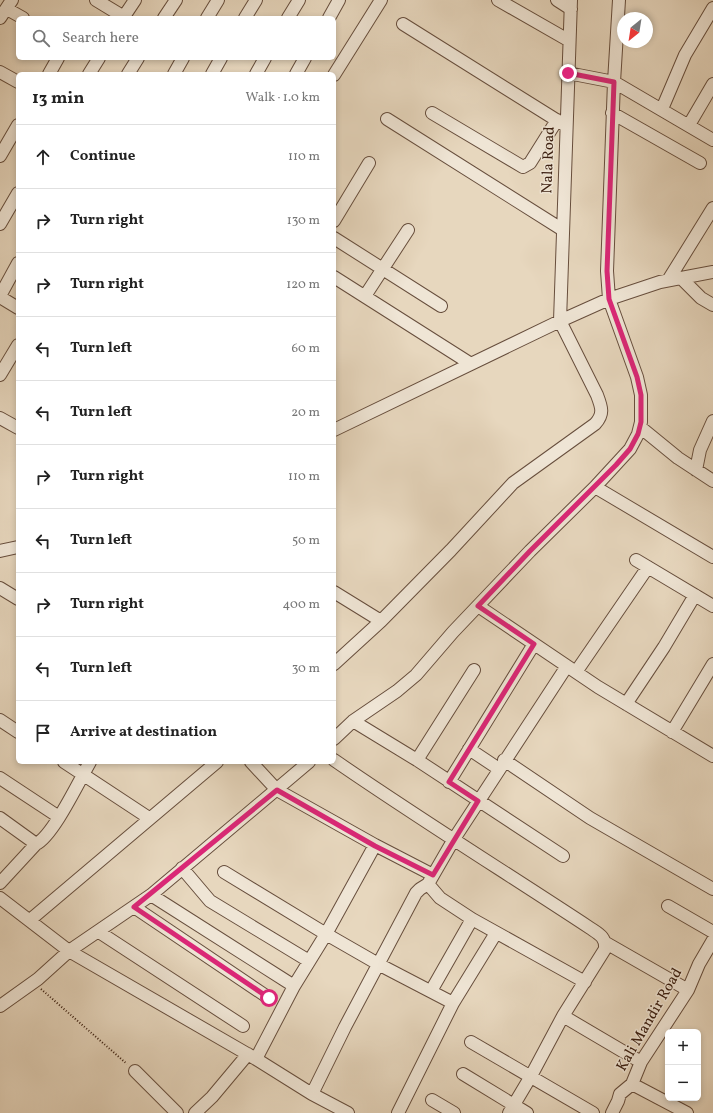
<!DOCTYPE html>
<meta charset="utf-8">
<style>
:root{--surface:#fff;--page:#f2f2f2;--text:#222;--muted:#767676;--line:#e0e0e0}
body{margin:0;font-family:Vollkorn,serif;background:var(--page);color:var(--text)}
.controls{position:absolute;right:12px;bottom:12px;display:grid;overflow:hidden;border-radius:6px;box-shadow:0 2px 6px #0003}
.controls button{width:36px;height:36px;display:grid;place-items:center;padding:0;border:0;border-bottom:1px solid var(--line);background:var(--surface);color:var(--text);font:20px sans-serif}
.compass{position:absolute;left:617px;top:12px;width:36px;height:36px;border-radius:50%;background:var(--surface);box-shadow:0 2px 6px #0003;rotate:210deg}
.stop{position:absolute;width:12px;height:12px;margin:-9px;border:3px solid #db2777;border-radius:50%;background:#fff}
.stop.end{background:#db2777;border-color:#fff;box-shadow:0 1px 4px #0008}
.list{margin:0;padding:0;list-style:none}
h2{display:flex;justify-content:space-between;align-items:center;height:52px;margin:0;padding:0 16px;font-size:17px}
h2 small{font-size:13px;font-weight:400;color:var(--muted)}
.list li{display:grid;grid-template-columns:26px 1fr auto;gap:12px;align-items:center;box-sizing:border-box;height:64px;padding:0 16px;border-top:1px solid var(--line)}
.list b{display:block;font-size:15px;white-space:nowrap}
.list em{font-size:13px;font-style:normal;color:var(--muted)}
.icon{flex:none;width:22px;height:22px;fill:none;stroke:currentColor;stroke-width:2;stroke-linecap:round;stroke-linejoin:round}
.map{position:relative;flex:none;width:713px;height:1113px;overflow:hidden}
.search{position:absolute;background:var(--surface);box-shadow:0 2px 6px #0003;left:16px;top:16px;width:320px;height:44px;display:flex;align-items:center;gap:10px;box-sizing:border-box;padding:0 14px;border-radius:6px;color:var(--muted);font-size:15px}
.panel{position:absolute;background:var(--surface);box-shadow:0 2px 6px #0003;left:16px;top:72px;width:320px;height:692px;border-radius:6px}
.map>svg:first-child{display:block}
</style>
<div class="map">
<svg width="713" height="1113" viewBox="0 0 713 1113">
<rect width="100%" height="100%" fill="#e7d7be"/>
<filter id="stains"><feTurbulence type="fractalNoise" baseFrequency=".005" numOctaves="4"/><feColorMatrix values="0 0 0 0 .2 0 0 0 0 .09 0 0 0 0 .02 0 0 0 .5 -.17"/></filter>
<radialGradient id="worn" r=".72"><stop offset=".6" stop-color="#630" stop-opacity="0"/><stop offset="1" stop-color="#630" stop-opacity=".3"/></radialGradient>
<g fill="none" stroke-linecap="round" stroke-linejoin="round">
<defs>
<path id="minor" d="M96,0L124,17
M498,0L568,40
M557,0L571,9
M7,9L23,18
M0,18L12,0
M123,18L135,0
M164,18L176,0
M207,18L218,0
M245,18L256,0
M288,18L299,0
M329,18L339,0
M403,24L566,126
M0,72L18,82
M568,73L614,82L713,140
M49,74L58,58
M89,74L99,58
M128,74L138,58
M174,74L183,58
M212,74L221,58
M256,74L265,58
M296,74L305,58
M334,75L381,0
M662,109L685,55L713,8
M432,113L523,167L530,163L557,120
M612,113L700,163
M387,119L563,230
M689,125L713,84
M0,156L18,125
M334,221L369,163
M0,224L18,193
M334,238L441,306
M334,277L471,364
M681,278L701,298L713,305
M669,279L713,208
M0,296L18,263
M365,296L408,230
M0,297L18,308
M0,375L18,345
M0,418L18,428
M640,427L678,458L713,481
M334,430L560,321L609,299L660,282L713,272
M696,470L700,450L713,421
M595,487L713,557
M0,551L18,547
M636,560L713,606
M0,588L18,599
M334,592L381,621
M478,606L598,687L713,756
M334,664L381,621L451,550L513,483L595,424C604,414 602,408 597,395L560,321L571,0
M576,672L648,567
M626,704L664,647L695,595
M0,720L18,732
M353,721L417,760L563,856
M672,732L713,664
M334,739L353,721L397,691L416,675L453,632L530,551L595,487L630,449L638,434L641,422V395L637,377L609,299L607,271L614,82L619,0
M469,749L499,769
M334,760C418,818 505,872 590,928C599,934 606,937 605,949L563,1016L531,1076L509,1113
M417,760L474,670
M504,760L590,818L713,889
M64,762L149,818
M251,762L277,790L375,845L433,875
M0,778L59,817
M449,782L534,644
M0,818L36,844
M182,868L210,901L309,961
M224,872L326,934L380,965L453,1003
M0,883L36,844C53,836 79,781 90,762
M428,884L440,898L472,919L585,982
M151,895L294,986
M0,898L69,951L256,1059L312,1094L345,1027L416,893L420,889L428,884L454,839L567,666
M668,906L713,932
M134,907L269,998
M30,920L217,762
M99,932L243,1026
M606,943L688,990
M431,991L472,919
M0,1006L38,979L69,951L151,895L309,762
M563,1016L641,1062
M471,1042L593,1113
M256,1059L294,986L326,934L375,845
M135,1071L177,1113
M463,1074L527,1113
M632,1084L687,1113
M312,1094L348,1113
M432,1100L454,1113
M195,1113L212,1097L248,1054
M398,1113L453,1003L496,933
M612,1113L618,1101L620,1094L632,1084L641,1062L688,990L699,964L713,940"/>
</defs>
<use href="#minor" stroke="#674e3d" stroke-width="14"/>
<path stroke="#3c2012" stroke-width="2" stroke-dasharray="1 2" stroke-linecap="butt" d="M41,989L127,1064"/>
<use href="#minor" stroke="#efe5d5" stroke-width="12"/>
</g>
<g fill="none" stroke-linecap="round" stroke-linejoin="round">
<path stroke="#db2777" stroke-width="5" d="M269,998L134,907L277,790L375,846L433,875L478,801L449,782L534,644L478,606L530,551L616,465L630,449L638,434L641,422V395L637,377L609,299L607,271L614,82L568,73"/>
</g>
<g text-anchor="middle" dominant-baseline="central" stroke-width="3" stroke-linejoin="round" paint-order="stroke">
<g font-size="15" fill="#3c2012" stroke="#efe5d5">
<text transform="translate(549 160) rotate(-88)">Nala Road</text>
<text transform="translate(650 1020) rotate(-60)">Kali Mandir Road</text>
</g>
</g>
<rect width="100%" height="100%" filter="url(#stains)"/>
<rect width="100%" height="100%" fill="url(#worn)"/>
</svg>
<div class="controls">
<button>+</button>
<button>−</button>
</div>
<svg class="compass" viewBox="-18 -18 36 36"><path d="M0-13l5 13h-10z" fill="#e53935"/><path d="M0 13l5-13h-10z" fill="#767676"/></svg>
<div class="stop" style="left:269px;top:998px"></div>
<div class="stop end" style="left:568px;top:73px"></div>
<div class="search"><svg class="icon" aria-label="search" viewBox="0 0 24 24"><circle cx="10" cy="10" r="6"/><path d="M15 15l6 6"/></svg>Search here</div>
<section class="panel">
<h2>13 min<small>Walk · 1.0 km</small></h2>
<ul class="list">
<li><svg class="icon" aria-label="ahead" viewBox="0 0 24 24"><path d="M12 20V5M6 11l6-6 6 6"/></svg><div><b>Continue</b></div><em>110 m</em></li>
<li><svg class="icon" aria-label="right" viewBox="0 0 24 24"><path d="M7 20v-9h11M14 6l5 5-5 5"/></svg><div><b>Turn right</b></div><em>130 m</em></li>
<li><svg class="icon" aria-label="right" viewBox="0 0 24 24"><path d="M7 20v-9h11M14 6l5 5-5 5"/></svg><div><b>Turn right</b></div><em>120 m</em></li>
<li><svg class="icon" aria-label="left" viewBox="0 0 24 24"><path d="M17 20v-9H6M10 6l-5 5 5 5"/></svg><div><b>Turn left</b></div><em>60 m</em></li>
<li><svg class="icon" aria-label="left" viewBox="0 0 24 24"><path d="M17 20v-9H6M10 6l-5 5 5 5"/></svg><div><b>Turn left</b></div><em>20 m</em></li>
<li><svg class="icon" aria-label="right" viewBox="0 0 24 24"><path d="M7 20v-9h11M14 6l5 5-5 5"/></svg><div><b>Turn right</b></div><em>110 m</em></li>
<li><svg class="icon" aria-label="left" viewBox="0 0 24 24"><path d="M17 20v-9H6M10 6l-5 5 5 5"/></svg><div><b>Turn left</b></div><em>50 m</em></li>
<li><svg class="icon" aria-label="right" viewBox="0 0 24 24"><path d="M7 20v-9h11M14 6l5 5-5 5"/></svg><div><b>Turn right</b></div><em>400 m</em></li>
<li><svg class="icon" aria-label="left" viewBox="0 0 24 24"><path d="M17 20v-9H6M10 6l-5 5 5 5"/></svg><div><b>Turn left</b></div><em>30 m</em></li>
<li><svg class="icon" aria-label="arrive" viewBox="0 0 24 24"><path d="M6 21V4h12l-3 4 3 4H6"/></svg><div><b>Arrive at destination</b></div></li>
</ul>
</section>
</div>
